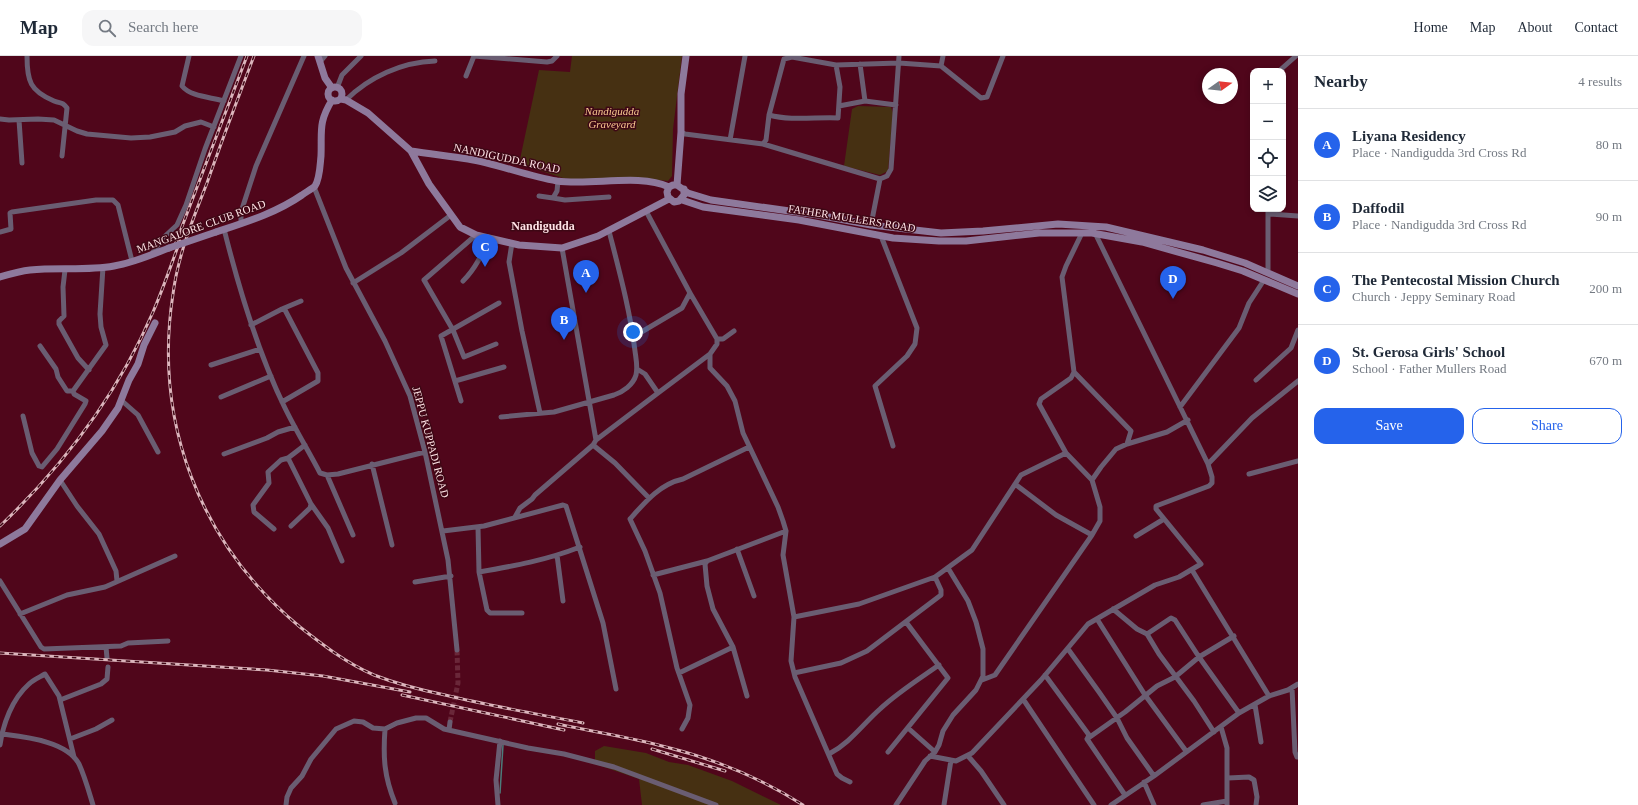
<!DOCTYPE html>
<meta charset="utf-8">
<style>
:root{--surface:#fff;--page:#f6f6f7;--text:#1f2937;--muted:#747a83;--line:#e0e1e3;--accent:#2563eb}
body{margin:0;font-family:"Times New Roman",serif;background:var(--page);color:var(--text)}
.controls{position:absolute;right:12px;top:12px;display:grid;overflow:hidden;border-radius:8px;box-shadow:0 2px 6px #0003}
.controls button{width:36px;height:36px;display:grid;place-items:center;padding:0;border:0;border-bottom:1px solid var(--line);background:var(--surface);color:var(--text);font:20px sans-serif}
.compass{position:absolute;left:1202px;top:12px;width:36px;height:36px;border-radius:50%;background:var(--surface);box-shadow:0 2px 6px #0003;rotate:75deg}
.you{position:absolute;left:633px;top:276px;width:14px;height:14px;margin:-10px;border:3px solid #fff;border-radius:50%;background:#1a73e8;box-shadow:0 0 0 6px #1a73e833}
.badge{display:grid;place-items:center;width:26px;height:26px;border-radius:50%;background:var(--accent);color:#fff;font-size:13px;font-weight:700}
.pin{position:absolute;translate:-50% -33px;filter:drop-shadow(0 1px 2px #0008)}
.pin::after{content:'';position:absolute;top:21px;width:14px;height:12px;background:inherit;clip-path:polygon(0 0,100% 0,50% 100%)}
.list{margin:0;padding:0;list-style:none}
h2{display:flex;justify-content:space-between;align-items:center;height:52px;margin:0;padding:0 16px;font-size:17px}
h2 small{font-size:13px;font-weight:400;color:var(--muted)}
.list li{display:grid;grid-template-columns:26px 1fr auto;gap:12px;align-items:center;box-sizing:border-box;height:72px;padding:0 16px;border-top:1px solid var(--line)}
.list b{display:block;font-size:15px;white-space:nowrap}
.list p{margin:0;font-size:13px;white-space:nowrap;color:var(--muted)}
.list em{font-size:13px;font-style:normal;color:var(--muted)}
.actions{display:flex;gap:8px;padding:12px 16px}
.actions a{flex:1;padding:9px 0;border:1px solid var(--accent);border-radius:12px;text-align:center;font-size:14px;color:var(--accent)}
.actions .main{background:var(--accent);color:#fff}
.icon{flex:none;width:22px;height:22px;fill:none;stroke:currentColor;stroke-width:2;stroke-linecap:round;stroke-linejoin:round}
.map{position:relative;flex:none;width:1298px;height:749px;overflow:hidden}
header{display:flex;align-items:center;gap:24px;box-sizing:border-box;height:56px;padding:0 20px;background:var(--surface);border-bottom:1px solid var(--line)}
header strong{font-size:19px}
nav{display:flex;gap:22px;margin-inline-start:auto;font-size:14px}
.search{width:280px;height:36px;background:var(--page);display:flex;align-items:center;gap:10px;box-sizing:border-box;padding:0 14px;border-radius:12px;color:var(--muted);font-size:15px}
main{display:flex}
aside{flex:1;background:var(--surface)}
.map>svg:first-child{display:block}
</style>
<header>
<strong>Map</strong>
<div class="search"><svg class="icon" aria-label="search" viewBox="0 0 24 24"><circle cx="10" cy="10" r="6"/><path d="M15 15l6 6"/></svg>Search here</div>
<nav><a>Home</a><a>Map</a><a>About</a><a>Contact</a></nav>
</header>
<main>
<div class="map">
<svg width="1298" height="749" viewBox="0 0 1298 749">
<rect width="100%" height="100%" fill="#50061b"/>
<path fill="#463012" d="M572,0H682L673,73L672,120L668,125L629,121L579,124L563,122L519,108L539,14L570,16Z
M858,50L891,51L893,57L888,115L880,119L844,110L852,53Z
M604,690L646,697L669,706L688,709L732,725L781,749H642L639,723L595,708V695Z"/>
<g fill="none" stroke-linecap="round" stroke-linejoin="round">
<path stroke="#4c7c7b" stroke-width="1.5" d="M500,737L503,689"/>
<path stroke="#6a2739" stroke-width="5" stroke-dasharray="5 2.5" stroke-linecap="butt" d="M450,666L458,627L457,594"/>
<path stroke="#6a5d72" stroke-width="5" d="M27,0C27,25 30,35 54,45C61,48 62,45 67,52L62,100
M189,0L182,30C191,41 211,41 224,45
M320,6L325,0
M860,8L865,45
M941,10L943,0
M1279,15L1296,0
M466,20L474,0L547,6L552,5L557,0
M337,32L342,19L361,0
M346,44C369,21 402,6 435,5
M839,50L865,45L896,49
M769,59C791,65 815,61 838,62L840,31L836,9
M0,63L9,64L38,63L54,64L77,75L87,78L131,82L150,81L175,76L185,70L201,66L214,71
M19,64L22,107
M681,76L685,78L763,88L766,84L769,59L784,3L792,1L836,9L899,7L941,10L981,42L987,41L1003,0
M730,84L745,0
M763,88L880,123L887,120L891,113L899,0
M314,131L346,212L385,285L410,340L425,396L448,504L457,594
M539,140L553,142L557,135L558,125
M553,142L565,144L609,141
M1269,158L1298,160
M241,168V156L256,110L304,0
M871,169L880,123
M224,173C239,233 257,294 284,350C295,373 308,394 320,417L327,419L338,418L425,396
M0,176L11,173L10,157L12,156L96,144H113L118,149L132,205
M1095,177L1208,408
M476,179L424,224L453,274L464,301L496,288
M881,180L917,272L915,288L907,300L875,330L893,390
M512,187L509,206L522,275L540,357
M562,192L596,384
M151,199L163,182L177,169L186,149L205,93L241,0
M65,214L63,231L64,260L59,265V268L78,302L89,314
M1268,217V153
M463,225C476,212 482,198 489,182
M353,227L401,197L451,159
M282,253L301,245
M251,269L282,253L285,254L318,317V325L282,346
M633,281L682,252L690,237
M717,283H723L734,275
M710,298V312L727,330L735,345L743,377L778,451L783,465L786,475L783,499L794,561L791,605L795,621L837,718L842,722L850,726
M211,309L260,293
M637,313L645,318L658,337L710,298L717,288V283L690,237L646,155
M1074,316L1131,375L1127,388
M1256,324L1291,292L1298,274
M455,325L504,311
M73,335L106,289L101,271L100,258L103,211
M221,341L271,320
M121,344L138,359L158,396
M461,345L441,280L499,247
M1180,351L1239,272L1249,247L1264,224
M23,360L32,397L39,410L42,411L57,393L85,348L86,345L74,338L73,335H67L58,321L56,313L40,290
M501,361L554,356L614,339C623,336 633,329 636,319C638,311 636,303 635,295C630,254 619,214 609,175
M593,389L615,407L649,442
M1066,397L1092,424
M224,398L267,382L278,376L295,371
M372,408L392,489
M1249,418L1298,405
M327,419L353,479
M60,424L77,450L99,478L116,515L117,525
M1015,428L1056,459L1092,479
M311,448L328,472L342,505
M515,461L520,452L532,443L535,439L593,389L596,384L658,337
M291,470L310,452L311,448L288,402L305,389
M478,471L479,516L487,554L490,557H522
M274,473L254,456L253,449L269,427L268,416L281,404L288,402
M443,475L484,470L563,449L566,450L603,567L616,633
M1136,480L1164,463
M737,493L754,540
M557,499L563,545
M1192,514L1269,640
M479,516C514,510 547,504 580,491
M653,519L707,505
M0,525L41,591L44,593L121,590L128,587L168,585
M415,526L451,520
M1113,553L1137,573L1147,578L1159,598L1194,645L1214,676
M20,558L67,539L105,531L175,500
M794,561L859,548L935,521L972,494L1021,419L1066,397L1039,348L1041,343L1071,322L1074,316L1062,221L1066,210L1082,177
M1097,563L1145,639L1186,695
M1147,578L1171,562L1175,564L1199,601L1239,657
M106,591L107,602
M1068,593L1099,636L1117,662L1127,682L1154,720
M679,617L733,591
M794,617L841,607L867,595L941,539V534L935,521
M1045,619L1089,679L1087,683L1125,739
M982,624L995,619L1092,479L1100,465V451L1092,424L1101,411L1116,393L1127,388L1167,376L1188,364
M1292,632L1295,696L1297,701H1298
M747,640L733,591L713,553L707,530L705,508L707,505L786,475
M1023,643L1094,749
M60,644L101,628L107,623L108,611
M1255,649L1261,686
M1221,671L1227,692V749
M908,672L935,696
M385,673C383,701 384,720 395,747
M682,673L688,662L690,649L677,612L660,537L645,495L630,463C645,446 660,428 683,423L749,391
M449,674L450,666
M2,678C25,681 67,685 79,708C85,721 89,736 93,749
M70,683L96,673L112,664
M1087,683L1125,656L1157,630L1175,621L1199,601L1234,580
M0,689C3,668 12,643 29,628C33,624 40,621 45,618L59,640L74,701
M888,696L948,622L906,566
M829,698C850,687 863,668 880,653C897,637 919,623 939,609
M930,700L956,705L972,697L1041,624L1088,568L1155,529L1179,521L1201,508L1156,453V450L1209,430L1212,427V421L1208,408L1252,362L1298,325
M968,700L981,715L1004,749
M1228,722L1249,721L1254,724L1257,741L1256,749
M1144,726L1154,749
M286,749L287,741L291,732L302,720L311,703L336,673L354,665L363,666L373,672L385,673L397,667L416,662H426L444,673L528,692L564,698L614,711L716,749
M498,749L496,724L500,685
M896,749L925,705L935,696L939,689L943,675L953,659L976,634L983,620V593L976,566L968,545L948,512
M944,749L951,704
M1111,749L1154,720L1239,657L1269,640L1288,634L1298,628
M1203,749L1227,745"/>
<path stroke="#8e799c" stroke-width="7" d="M318,0L325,22L332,32
M328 38a7 7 0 1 1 14 0a7 7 0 1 1-14 0Z
M341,43L346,44L368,57L411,95L429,128L460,171L476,179L519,189L562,192L598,180L669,143
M411,95C430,98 449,100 468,103C498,108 527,120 557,125C592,130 639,117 669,131
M677,129L681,76V38L686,0
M684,133V139L679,145L674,146L668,141L667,136L669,131L673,129H677L688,137L711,144L818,159L871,169L941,177L983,175L1058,168L1106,171L1203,194L1245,207L1298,230
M682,144L703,151L799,164L893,182L939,185H966L1039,177H1092L1142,186L1217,207L1243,215L1298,238
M216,176C246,166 276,157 302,139C306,136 312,133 315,130C320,122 320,109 321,100C322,75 318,67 332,44
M0,221C10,218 20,215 30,214C58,211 86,215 114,210C133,207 151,199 169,192
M0,488L25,473L60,424L102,375L118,352L129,324L138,308L144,289L155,267"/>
<defs>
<path id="rail" d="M254,0C238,42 222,84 207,127C193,163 178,199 173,238C153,366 200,488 300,571C323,589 346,607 374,619C397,628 421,634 445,639C491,650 537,658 583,667
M175,189L247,0
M0,470C64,409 118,337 153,256C163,233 171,209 180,185
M0,597L267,614L323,620L410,636
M402,639L564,674
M558,668C594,676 630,681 666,691C714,703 761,722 803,749
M652,693L725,715"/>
</defs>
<use href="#rail" stroke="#dbb5bc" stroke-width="3"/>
<use href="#rail" stroke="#3e0715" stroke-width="1.5" stroke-dasharray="4.5" stroke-linecap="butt"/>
<path stroke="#8e799c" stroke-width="7" d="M169,192L216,176"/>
</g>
<g text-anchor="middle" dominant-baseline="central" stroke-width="3" stroke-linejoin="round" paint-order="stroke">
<g font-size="11" font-style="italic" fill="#fbcc92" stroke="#3e0715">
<text x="612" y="55">Nandigudda<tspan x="612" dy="13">Graveyard</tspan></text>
</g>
<g font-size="11" fill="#fee2e5" stroke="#3e0715">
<text transform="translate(507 102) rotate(12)">NANDIGUDDA ROAD</text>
<text transform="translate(852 162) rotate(9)">FATHER MULLERS ROAD</text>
<text transform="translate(201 170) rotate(-20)">MANGALORE CLUB ROAD</text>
<text transform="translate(431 386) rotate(75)">JEPPU KUPPADI ROAD</text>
</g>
<g font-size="12" font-weight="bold" fill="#fee2e5" stroke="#3e0715">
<text x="543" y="170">Nandigudda</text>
</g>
</g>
</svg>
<div class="controls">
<button>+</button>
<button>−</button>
<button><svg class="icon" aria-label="locate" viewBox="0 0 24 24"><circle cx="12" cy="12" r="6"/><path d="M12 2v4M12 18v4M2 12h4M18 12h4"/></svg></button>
<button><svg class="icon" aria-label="layers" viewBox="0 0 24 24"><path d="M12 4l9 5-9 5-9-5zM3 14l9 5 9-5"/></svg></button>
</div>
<svg class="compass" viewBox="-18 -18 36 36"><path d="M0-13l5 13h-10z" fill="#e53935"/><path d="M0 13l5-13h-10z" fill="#747a83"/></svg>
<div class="you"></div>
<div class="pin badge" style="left:586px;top:237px">A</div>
<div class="pin badge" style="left:564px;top:284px">B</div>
<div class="pin badge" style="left:485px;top:211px">C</div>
<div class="pin badge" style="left:1173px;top:243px">D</div>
</div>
<aside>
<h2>Nearby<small>4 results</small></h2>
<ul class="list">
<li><span class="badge">A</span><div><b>Liyana Residency</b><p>Place · Nandigudda 3rd Cross Rd</p></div><em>80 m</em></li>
<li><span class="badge">B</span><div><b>Daffodil</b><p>Place · Nandigudda 3rd Cross Rd</p></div><em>90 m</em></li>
<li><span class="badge">C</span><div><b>The Pentecostal Mission Church</b><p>Church · Jeppy Seminary Road</p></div><em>200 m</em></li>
<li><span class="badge">D</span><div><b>St. Gerosa Girls' School</b><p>School · Father Mullers Road</p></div><em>670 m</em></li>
</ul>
<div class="actions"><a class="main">Save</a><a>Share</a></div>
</aside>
</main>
